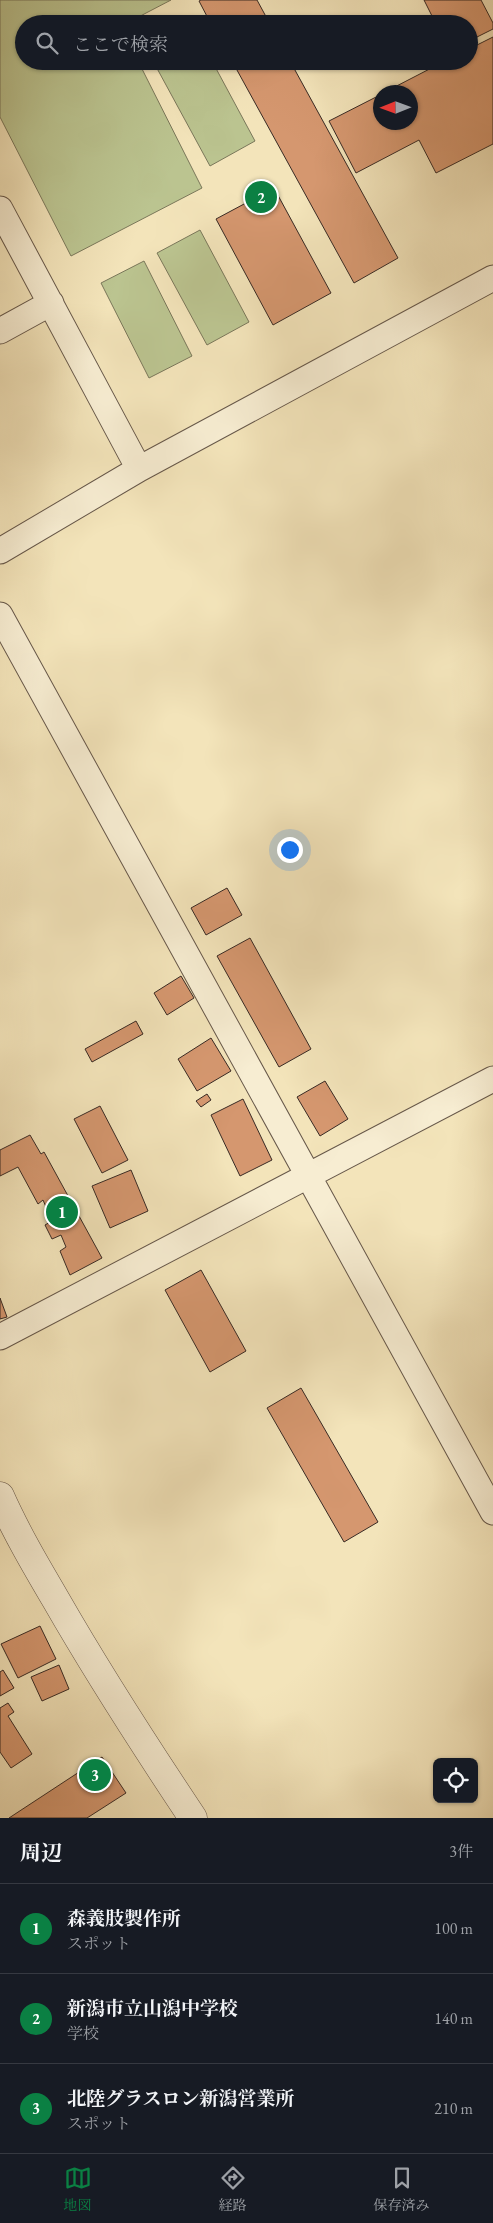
<!DOCTYPE html>
<html lang="ja">
<meta charset="utf-8">
<style>
:root{--surface:#171b24;--page:#242831;--text:#f1f3f6;--muted:#9ea1a6;--line:#363941;--accent:#0b8043}
body{margin:0;font-family:"EB Garamond","Noto Serif JP",serif;background:var(--page);color:var(--text)}
.controls{position:absolute;right:15px;bottom:15px;display:grid;overflow:hidden;border-radius:8px;box-shadow:0 1px 4px #0004}
.controls button{width:45px;height:45px;display:grid;place-items:center;padding:0;border:0;border-bottom:1px solid var(--line);background:var(--surface);color:var(--text);font:25px sans-serif}
.compass{position:absolute;left:373px;top:85px;width:45px;height:45px;border-radius:50%;background:var(--surface);box-shadow:0 1px 4px #0004;rotate:269deg}
.you{position:absolute;left:289px;top:849px;width:18px;height:18px;margin:-12px;border:4px solid #fff;border-radius:50%;background:#1a73e8;box-shadow:0 0 0 8px #1a73e833}
.badge{display:grid;place-items:center;width:32px;height:32px;border-radius:50%;background:var(--accent);color:#fff;font-size:16px;font-weight:700}
.pin{position:absolute;translate:-50% -50%;border:2px solid #fff;box-shadow:0 1px 5px #0006}
.list{margin:0;padding:0;list-style:none}
h2{display:flex;justify-content:space-between;align-items:center;height:65px;margin:0;padding:0 20px;font-size:21px}
h2 small{font-size:16px;font-weight:400;color:var(--muted)}
.list li{display:grid;grid-template-columns:32px 1fr auto;gap:15px;align-items:center;box-sizing:border-box;height:90px;padding:0 20px;border-top:1px solid var(--line)}
.list b{display:block;font-size:19px;white-space:nowrap}
.list p{margin:0;font-size:16px;white-space:nowrap;color:var(--muted)}
.list em{font-size:16px;font-style:normal;color:var(--muted)}
.icon{flex:none;width:28px;height:28px;fill:none;stroke:currentColor;stroke-width:2;stroke-linecap:round;stroke-linejoin:round}
.map{position:relative;flex:none;width:493px;height:1818px;overflow:hidden}
.search{position:absolute;background:var(--surface);box-shadow:0 1px 4px #0004;left:15px;right:15px;top:15px;height:55px;display:flex;align-items:center;gap:12px;box-sizing:border-box;padding:0 18px;border-radius:28px;color:var(--muted);font-size:19px}
.sheet{height:335px;background:var(--surface)}
nav{display:flex;justify-content:space-around;align-items:center;box-sizing:border-box;height:70px;border-top:1px solid var(--line);background:var(--surface);font-size:14px;color:var(--muted)}
nav a{display:grid;justify-items:center;gap:2px}
nav .on{color:var(--accent)}
.map>svg:first-child{display:block}
</style>
<div class="map">
<svg width="493" height="1818" viewBox="0 0 493 1818">
<rect width="100%" height="100%" fill="#f3e4ba"/>
<filter id="stains"><feTurbulence type="fractalNoise" baseFrequency=".004" numOctaves="4"/><feColorMatrix values="0 0 0 0 .2 0 0 0 0 .09 0 0 0 0 .02 0 0 0 .5 -.17"/></filter>
<radialGradient id="worn" r=".72"><stop offset=".6" stop-color="#630" stop-opacity="0"/><stop offset="1" stop-color="#630" stop-opacity=".3"/></radialGradient>
<path fill="#bbc490" stroke="#7a775a" d="M0,0H171L125,24H24V61H138L202,188L71,256L0,117Z
M153,61H212L255,141L210,166Z
M200,230L249,322L207,345L157,253Z
M144,261L192,356L149,378L101,283Z"/>
<path fill="#d5976f" stroke="#382a24" d="M201,0H257L270,24H211L199,1Z
M424,0H481L493,23V29L469,41V24H436Z
M493,37V144L436,173L419,140L356,173L329,121L380,95V122H410V92H385L445,61H469V49Z
M232,61H290L398,258L354,283Z
M274,188L331,293L273,325L216,219Z
M227,888L242,915L206,935L191,908Z
M250,938L311,1049L279,1067L217,956Z
M181,976L194,998L167,1015L154,993Z
M136,1021L143,1034L92,1062L85,1049Z
M211,1038L231,1071L197,1091L178,1059Z
M325,1081L348,1119L320,1136L297,1097Z
M207,1094L211,1100L201,1107L196,1101Z
M243,1099L272,1160L240,1176L211,1115Z
M100,1106L128,1160L102,1173L74,1119Z
M30,1135L41,1154L44,1152L102,1258L70,1275L60,1251L66,1247L61,1235L52,1239L45,1225L52,1221L43,1200L38,1204L18,1167L0,1176V1150Z
M131,1170L148,1211L110,1228L92,1186Z
M201,1270L246,1351L210,1372L165,1290Z
M0,1298L7,1317L0,1319Z
M301,1388L378,1522L344,1542L267,1408Z
M40,1626L56,1659L18,1678L1,1644Z
M59,1665L69,1689L42,1701L31,1677Z
M3,1670L14,1688L0,1696V1672Z
M8,1703L14,1712L8,1716L32,1754L11,1768L0,1752V1708Z
M102,1757L126,1793L87,1818H9Z"/>
<g fill="none" stroke-linecap="round" stroke-linejoin="round">
<defs>
<path id="minor" d="M0,209L139,469
M0,331L51,303
M0,551L139,469L493,278
M0,615L493,1512
M0,1337L493,1079"/>
<path id="tertiary" d="M0,1496C16,1532 36,1566 56,1600C99,1675 145,1746 193,1818"/>
</defs>
<use href="#minor" stroke="#67584a" stroke-width="27"/>
<use href="#tertiary" stroke="#67584a" stroke-width="29"/>
<use href="#minor" stroke="#f7edd2" stroke-width="25"/>
<use href="#tertiary" stroke="#f7edd2" stroke-width="28"/>
</g>
<rect width="100%" height="100%" filter="url(#stains)"/>
<rect width="100%" height="100%" fill="url(#worn)"/>
</svg>
<div class="controls">
<button><svg class="icon" aria-label="locate" viewBox="0 0 24 24"><circle cx="12" cy="12" r="6"/><path d="M12 2v4M12 18v4M2 12h4M18 12h4"/></svg></button>
</div>
<svg class="compass" viewBox="-18 -18 36 36"><path d="M0-13l5 13h-10z" fill="#e53935"/><path d="M0 13l5-13h-10z" fill="#9ea1a6"/></svg>
<div class="you"></div>
<div class="pin badge" style="left:62px;top:1212px">1</div>
<div class="pin badge" style="left:261px;top:197px">2</div>
<div class="pin badge" style="left:95px;top:1775px">3</div>
<div class="search"><svg class="icon" aria-label="search" viewBox="0 0 24 24"><circle cx="10" cy="10" r="6"/><path d="M15 15l6 6"/></svg>ここで検索</div>
</div>
<section class="sheet">
<h2>周辺<small>3件</small></h2>
<ul class="list">
<li><span class="badge">1</span><div><b>森義肢製作所</b><p>スポット</p></div><em>100 m</em></li>
<li><span class="badge">2</span><div><b>新潟市立山潟中学校</b><p>学校</p></div><em>140 m</em></li>
<li><span class="badge">3</span><div><b>北陸グラスロン新潟営業所</b><p>スポット</p></div><em>210 m</em></li>
</ul>
</section>
<nav>
<a class="on"><svg class="icon" aria-label="map" viewBox="0 0 24 24"><path d="M3 6l6-2 6 2 6-2v14l-6 2-6-2-6 2zM9 4v14M15 6v14"/></svg>地図</a>
<a><svg class="icon" aria-label="directions" viewBox="0 0 24 24"><path d="M12 3l9 9-9 9-9-9zM9 14v-3h6M13 9l2 2-2 2"/></svg>経路</a>
<a><svg class="icon" aria-label="saved" viewBox="0 0 24 24"><path d="M7 4h10v16l-5-4-5 4z"/></svg>保存済み</a>
</nav>
